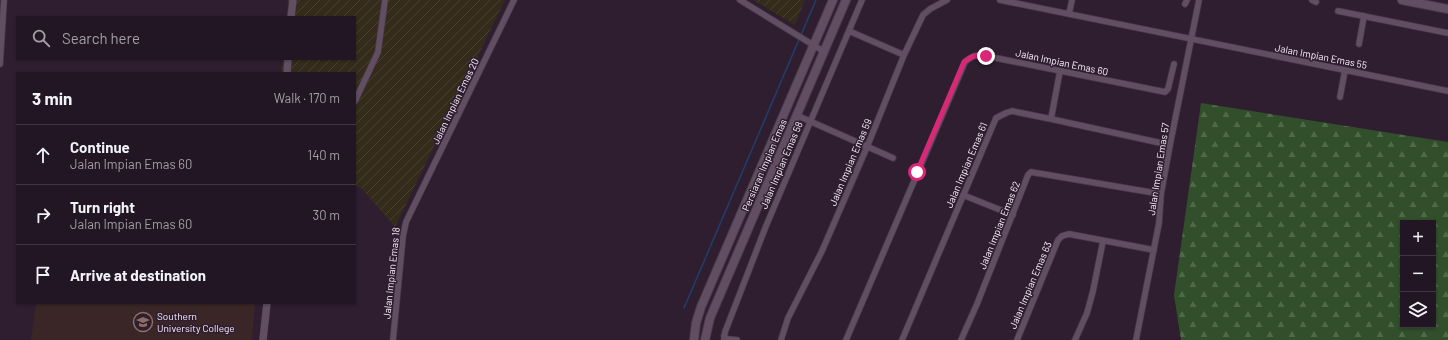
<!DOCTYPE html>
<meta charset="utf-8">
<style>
:root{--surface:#231624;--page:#2f2331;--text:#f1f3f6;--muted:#a39fa6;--line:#403541}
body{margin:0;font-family:Barlow,sans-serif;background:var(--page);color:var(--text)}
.controls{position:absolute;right:12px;bottom:12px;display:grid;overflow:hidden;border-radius:0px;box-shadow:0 1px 3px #0004}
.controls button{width:36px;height:36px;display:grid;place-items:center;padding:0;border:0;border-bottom:1px solid var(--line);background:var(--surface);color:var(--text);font:20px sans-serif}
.stop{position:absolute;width:12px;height:12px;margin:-9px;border:3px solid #db2777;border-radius:50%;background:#fff}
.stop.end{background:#db2777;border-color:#fff;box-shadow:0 1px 4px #0008}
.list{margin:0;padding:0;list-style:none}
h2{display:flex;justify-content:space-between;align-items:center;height:52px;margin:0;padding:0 16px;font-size:17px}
h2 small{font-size:13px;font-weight:400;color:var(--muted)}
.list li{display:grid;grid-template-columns:26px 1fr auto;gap:12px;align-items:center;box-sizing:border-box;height:60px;padding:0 16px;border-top:1px solid var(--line)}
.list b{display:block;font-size:15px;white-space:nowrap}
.list p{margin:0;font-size:13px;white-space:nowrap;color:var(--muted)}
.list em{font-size:13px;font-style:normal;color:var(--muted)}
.icon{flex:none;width:22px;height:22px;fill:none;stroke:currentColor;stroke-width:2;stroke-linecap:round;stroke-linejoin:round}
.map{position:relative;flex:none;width:1448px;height:340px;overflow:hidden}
.search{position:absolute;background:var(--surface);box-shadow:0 1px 3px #0004;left:16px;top:16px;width:340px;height:44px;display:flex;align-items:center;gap:10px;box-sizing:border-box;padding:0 14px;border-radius:0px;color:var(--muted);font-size:15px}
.panel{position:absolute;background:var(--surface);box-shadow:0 1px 3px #0004;left:16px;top:72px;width:340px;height:232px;border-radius:0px}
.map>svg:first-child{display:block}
</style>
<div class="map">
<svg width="1448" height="340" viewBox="0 0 1448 340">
<defs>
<pattern id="industrial-furrows" width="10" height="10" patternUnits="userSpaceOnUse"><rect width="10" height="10" fill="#342b1b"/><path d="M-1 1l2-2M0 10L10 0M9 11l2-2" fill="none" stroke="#484032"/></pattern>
<pattern id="forest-firs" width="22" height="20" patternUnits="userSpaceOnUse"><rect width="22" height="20" fill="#314f2a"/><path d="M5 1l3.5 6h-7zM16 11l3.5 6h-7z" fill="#50694a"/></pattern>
</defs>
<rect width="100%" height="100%" fill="#2f1e30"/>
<path fill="url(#industrial-furrows)" d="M288,0H505L395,227L362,189L355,186V73H281L283,59H355V17H287Z
M753,0H805L795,25Z"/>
<path fill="#3a2627" d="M36,303H255L252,340H31Z"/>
<path fill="url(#forest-firs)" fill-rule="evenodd" d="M1201,103L1448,142V340H1181L1174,295ZM1403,223H1433V325H1403Z"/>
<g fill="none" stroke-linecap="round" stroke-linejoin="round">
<path stroke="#223d6c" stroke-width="1.5" d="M684,308L816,0"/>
<defs>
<path id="minor" d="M740,0L823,51
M1000,0L1448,91
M1312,0L1316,2
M1185,4L1187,0
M1338,11L1448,33
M1069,14L1072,0
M849,31L904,55
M1359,44L1364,16
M0,64L4,0
M1340,97L1345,70
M355,101L378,52L385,0
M796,115L893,158
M1051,119L1060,71
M963,195L1013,215
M724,336L727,339L737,340
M393,340L403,236L406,222L514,0
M724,340L725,332L766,226L862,0
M781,340L788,318L822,251L867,147L904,55L923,15L930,9L947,0
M846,340L965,62C972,56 976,54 986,56L1165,92L1168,89L1174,64
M902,340L996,118L1006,113L1012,111L1051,119L1170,145
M961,340L977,304L1028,175L1031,172L1161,194
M1017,340L1058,240L1062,236L1069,234L1154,250
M1075,340L1087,313L1093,291L1103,241
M1136,340L1159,223L1161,194L1170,145L1199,0"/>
<path id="tertiary" d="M291,17L293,0
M287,73L288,59
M263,340L267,303"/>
<path id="secondary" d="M1402,0L1448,9
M694,340L696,323L701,307L833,0
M705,340L710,318L846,0"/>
</defs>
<use href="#minor" stroke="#493a4a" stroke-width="7"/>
<use href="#tertiary" stroke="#493a4a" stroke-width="8"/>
<use href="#secondary" stroke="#493a4a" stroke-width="10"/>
<use href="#minor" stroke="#624e63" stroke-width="5.5"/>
<use href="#tertiary" stroke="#624e63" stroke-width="7"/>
<use href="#secondary" stroke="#624e63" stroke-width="8"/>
</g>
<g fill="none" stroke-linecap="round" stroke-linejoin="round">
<path stroke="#db2777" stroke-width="5" d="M917,172L964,62C972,56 976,54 986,56"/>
</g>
<defs>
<symbol id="university-ring" viewBox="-11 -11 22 22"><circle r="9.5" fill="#2f1e30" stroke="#8d6e63" stroke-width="1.5"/><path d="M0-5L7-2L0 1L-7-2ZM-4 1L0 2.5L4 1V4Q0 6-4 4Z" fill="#8d6e63"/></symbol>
</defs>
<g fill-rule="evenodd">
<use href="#university-ring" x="132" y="311" width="22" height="22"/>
</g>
<g text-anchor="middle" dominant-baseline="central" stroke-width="3" stroke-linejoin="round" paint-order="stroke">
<g font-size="10" fill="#faeefb" stroke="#2f1e30">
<text transform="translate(1321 56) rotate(11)">Jalan Impian Emas 55</text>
<text transform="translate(1062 62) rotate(12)">Jalan Impian Emas 60</text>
<text transform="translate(455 101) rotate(-64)">Jalan Impian Emas 20</text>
<text transform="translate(850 162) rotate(-67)">Jalan Impian Emas 59</text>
<text transform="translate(764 165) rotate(-67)">Persiaran Impian Emas</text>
<text transform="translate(781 165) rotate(-67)">Jalan Impian Emas 58</text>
<text transform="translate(966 165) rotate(-67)">Jalan Impian Emas 61</text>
<text transform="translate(1158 169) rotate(-81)">Jalan Impian Emas 57</text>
<text transform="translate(999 225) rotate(-68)">Jalan Impian Emas 62</text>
<text transform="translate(391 273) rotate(-84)">Jalan Impian Emas 18</text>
<text transform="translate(1030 285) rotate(-67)">Jalan Impian Emas 63</text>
</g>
<g font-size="10" fill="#faeefb" stroke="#2f1e30" text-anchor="start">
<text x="157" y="316">Southern<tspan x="157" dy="12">University College</tspan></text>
</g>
</g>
</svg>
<div class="controls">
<button>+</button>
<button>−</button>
<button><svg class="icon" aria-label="layers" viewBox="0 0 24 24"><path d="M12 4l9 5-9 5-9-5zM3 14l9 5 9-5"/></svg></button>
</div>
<div class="stop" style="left:917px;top:172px"></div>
<div class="stop end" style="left:986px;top:56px"></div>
<div class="search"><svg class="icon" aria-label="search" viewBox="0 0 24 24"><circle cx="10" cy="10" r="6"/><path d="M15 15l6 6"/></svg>Search here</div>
<section class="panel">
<h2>3 min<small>Walk · 170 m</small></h2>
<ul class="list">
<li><svg class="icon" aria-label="ahead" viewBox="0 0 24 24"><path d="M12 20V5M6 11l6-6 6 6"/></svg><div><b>Continue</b><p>Jalan Impian Emas 60</p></div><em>140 m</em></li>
<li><svg class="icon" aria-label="right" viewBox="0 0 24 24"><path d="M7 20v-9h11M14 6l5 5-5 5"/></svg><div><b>Turn right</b><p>Jalan Impian Emas 60</p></div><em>30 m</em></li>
<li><svg class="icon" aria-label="arrive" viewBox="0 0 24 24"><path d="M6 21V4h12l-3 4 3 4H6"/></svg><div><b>Arrive at destination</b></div></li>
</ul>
</section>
</div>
